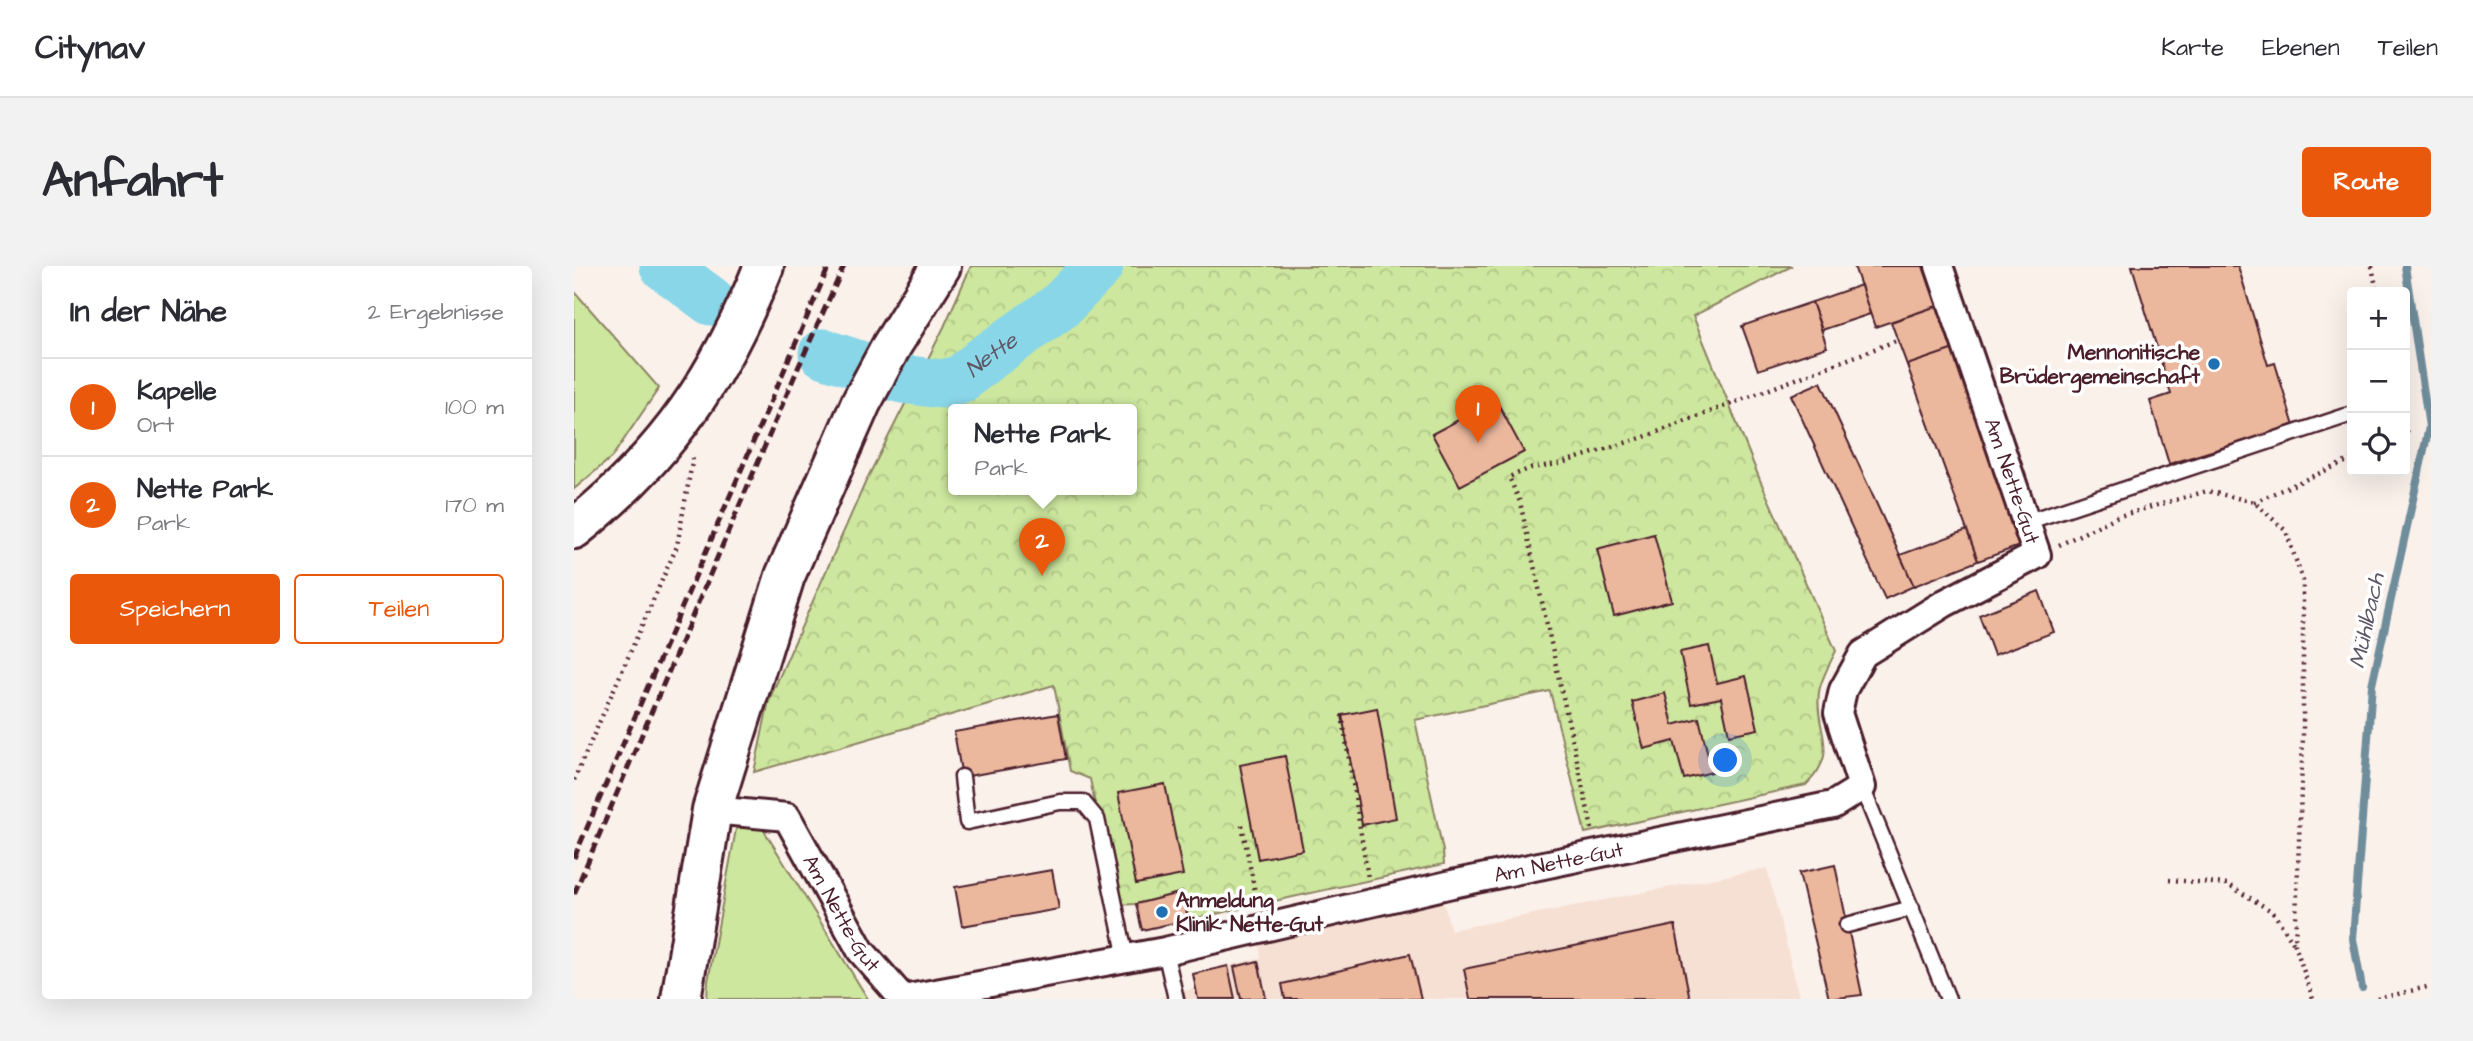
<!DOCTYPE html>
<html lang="de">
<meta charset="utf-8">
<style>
:root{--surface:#fff;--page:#f2f2f3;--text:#2b2b33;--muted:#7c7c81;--line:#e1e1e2;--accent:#ea580c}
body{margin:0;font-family:"Architects Daughter",sans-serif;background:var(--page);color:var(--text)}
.controls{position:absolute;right:21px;top:21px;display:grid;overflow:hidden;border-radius:7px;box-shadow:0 7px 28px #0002}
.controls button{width:63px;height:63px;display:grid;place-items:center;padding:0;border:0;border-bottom:2px solid var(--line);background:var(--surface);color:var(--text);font:35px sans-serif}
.you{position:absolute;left:1152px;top:495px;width:24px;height:24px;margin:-18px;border:5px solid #fff;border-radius:50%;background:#1a73e8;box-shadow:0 0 0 10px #1a73e833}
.badge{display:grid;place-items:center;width:46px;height:46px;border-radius:50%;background:var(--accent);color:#fff;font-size:23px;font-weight:700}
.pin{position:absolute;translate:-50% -58px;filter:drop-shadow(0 2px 4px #0008)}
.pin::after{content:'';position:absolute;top:37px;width:24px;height:21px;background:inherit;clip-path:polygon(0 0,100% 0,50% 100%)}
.popup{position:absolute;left:374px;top:138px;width:189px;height:91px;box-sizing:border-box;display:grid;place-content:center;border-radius:7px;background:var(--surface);filter:drop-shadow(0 2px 5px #0005);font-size:23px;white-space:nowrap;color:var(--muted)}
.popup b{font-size:26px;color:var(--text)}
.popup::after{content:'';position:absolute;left:50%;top:100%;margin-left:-14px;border:14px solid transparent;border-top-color:var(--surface)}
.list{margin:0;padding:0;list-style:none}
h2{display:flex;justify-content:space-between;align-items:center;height:91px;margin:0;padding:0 28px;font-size:30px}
h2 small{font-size:23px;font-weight:400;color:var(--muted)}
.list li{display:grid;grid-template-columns:46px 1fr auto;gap:21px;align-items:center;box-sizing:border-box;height:98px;padding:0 28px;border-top:2px solid var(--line)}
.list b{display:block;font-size:26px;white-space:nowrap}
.list p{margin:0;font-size:23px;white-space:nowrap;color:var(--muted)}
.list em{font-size:23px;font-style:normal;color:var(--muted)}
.actions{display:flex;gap:14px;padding:21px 28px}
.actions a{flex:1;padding:16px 0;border:2px solid var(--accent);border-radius:7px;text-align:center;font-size:24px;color:var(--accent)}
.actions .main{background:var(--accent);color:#fff}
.icon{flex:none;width:38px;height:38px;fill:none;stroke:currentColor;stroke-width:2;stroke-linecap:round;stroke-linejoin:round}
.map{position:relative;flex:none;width:1857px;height:733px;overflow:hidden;border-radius:7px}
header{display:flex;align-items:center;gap:42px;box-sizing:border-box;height:98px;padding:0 35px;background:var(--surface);border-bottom:2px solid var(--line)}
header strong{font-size:33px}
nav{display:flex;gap:38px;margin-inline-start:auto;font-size:24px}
.intro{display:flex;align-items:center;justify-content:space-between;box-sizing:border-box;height:168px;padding:0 42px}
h1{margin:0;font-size:49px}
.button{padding:18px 32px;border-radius:7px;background:var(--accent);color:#fff;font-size:24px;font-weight:700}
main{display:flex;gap:42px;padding:0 42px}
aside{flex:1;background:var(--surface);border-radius:7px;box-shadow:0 7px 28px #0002}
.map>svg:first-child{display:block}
</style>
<header>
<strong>Citynav</strong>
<nav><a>Karte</a><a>Ebenen</a><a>Teilen</a></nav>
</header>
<div class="intro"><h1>Anfahrt</h1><a class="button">Route</a></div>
<main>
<aside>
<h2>In der Nähe<small>2 Ergebnisse</small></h2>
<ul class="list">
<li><span class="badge">1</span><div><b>Kapelle</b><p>Ort</p></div><em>100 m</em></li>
<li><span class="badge">2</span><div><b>Nette Park</b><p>Park</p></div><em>170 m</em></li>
</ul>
<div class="actions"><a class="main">Speichern</a><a>Teilen</a></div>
</aside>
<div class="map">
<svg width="1857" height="733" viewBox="0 0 1857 733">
<defs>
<pattern id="park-crowns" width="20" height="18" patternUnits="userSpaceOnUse" patternTransform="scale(1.75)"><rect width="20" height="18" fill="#cde79e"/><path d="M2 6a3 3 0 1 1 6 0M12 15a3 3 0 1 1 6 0" fill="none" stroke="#b2c688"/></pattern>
</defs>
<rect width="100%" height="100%" fill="#fbf1eb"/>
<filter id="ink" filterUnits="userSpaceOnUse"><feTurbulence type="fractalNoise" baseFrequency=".0143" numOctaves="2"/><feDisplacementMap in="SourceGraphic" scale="14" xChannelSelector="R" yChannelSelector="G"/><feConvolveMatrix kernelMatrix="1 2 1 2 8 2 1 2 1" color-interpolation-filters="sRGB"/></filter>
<g filter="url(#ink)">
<path fill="#f6e0d4" d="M1193,602L1226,733H582L621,722L619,708L687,692L685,678L869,635L877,664Z"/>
<path fill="#cde79e" stroke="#8c8364" stroke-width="2" d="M0,25L85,122L38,191L0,223Z
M186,558L294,733H133L134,715L162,563Z"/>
<path fill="url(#park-crowns)" stroke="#8c8364" stroke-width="2" fill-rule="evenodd" d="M397,0H1218L1119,50L1186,214L1262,385C1256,397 1247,413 1245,426C1240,467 1268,484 1232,519L1011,567L976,425L841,454L869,585L870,598L614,654L609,626L562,638L541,639L516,513L496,505L480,419L180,506L195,434L292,215L370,61ZM379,144H557V224H379Z"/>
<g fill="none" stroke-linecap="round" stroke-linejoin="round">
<path stroke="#708d9c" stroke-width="8" d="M1788,722L1779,673L1798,419L1855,161L1831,0"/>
<g stroke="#89d6e8" stroke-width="49">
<path d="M90,0L137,35"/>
<path id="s1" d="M249,87L328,113L367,118L386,114L410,94L485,41L525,0"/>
</g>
</g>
<path fill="#ebb79d" stroke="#4a1f2b" stroke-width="2" d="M1280,0H1349L1363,40L1301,61Z
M1558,0H1664L1694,99L1701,97L1720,160L1595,198L1576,135L1597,128Z
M1287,19L1296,48L1248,64L1238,36Z
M1238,36L1253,81L1184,104L1168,60Z
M1363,40L1380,83L1333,99L1317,56Z
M1380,83L1451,278L1404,295L1333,99Z
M1247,116L1340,320L1311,333L1217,129Z
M922,134L950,186L886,220L858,168Z
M1393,264L1404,295L1340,320L1326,289Z
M1080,268L1098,335L1040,350L1023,283Z
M1465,325L1480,366L1420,389L1405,349Z
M1135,380L1143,417L1172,410L1184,463L1155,469L1147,432L1117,438L1106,386Z
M1091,427L1099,459L1125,452L1138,506L1110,513L1100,475L1070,483L1058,436Z
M803,442L822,552L788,559L768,449Z
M484,448L492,493L388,511L380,466Z
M711,490L729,584L684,593L666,499Z
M591,518L609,609L562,618L544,527Z
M1261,599L1288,729L1255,733L1225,607Z
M478,604L485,643L388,660L381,621Z
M609,626L614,654L568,664L562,638Z
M1101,659L1116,733H896L890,703Z
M836,688L847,733H711L708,718Z
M684,695L692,732L667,733L660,701Z
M654,700L661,733H624L619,708Z"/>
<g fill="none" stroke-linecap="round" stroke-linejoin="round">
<defs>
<path id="lane" d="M1452,256L1778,148
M388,511L393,556L486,536H509L523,553L552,692
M1288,521L1374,733
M1273,659L1338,642
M591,685L602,733"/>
<g id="street">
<path id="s2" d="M138,544L213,551L287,685L329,733L591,685L878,618L1259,539L1288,521L1264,447L1269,424L1289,388L1371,337L1463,289L1365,0"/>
</g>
<path id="secondary" d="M0,263C93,189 146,110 190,0
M107,733L138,544L211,310L287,137L318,79L367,0"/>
</defs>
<use href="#lane" stroke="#4a1f2b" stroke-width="19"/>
<use href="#street" stroke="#4a1f2b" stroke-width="32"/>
<use href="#secondary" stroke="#4a1f2b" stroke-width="44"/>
<path stroke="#4a1f2b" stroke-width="4.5" stroke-dasharray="2 5" stroke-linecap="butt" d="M1798,0L1803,26
M1831,158L1833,169L1831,170
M1680,236L1778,193
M1485,279L1542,251L1633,225L1680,236L1712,265L1729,315V471L1721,679L1739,733
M768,449L794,612
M0,514L103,280L119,191
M668,559L683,637
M1018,563L946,236L935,211L957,202L984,198L1070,171L1324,74
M1595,614L1653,618L1699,646L1720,678
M1803,733L1857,720"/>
<use href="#lane" stroke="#fff" stroke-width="14"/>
<use href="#street" stroke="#fff" stroke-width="26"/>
<use href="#secondary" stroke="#fff" stroke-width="38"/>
<path stroke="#4a1f2b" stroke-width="5" stroke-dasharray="10 5" stroke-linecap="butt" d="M0,592L255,0
M0,628L224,102L270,0"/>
</g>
</g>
<g fill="#1f6fb2" stroke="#fff" stroke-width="2.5">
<circle cx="1640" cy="98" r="7"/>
<circle cx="588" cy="646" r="7"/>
</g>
<g text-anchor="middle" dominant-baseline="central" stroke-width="7" stroke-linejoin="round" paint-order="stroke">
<g font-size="21" font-weight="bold" fill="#4a1f2b" stroke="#fff" text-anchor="end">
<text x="1626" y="86">Mennonitische<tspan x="1626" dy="24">Brüdergemeinschaft</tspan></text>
<text x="602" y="634" text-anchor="start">Anmeldung<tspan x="602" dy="24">Klinik Nette-Gut</tspan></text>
</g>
<g font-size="21" fill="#4a1f2b" stroke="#fff">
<text transform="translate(1438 215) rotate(71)">Am Nette-Gut</text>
<text stroke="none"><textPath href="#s2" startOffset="962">Am Nette-Gut</textPath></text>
<text stroke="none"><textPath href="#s2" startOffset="186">Am Nette-Gut</textPath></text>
</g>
<g font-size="23" font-style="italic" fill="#5d5664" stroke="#fff">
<text stroke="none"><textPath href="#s1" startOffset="182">Nette</textPath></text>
<text transform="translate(1793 355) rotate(-78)">Mühlbach</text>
</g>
</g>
</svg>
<div class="controls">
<button>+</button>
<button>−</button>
<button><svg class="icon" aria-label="locate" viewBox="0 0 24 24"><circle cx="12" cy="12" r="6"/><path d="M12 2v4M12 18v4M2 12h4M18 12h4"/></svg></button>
</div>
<div class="you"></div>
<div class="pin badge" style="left:904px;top:177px">1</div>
<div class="pin badge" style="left:468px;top:310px">2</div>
<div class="popup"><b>Nette Park</b>Park</div>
</div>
</main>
